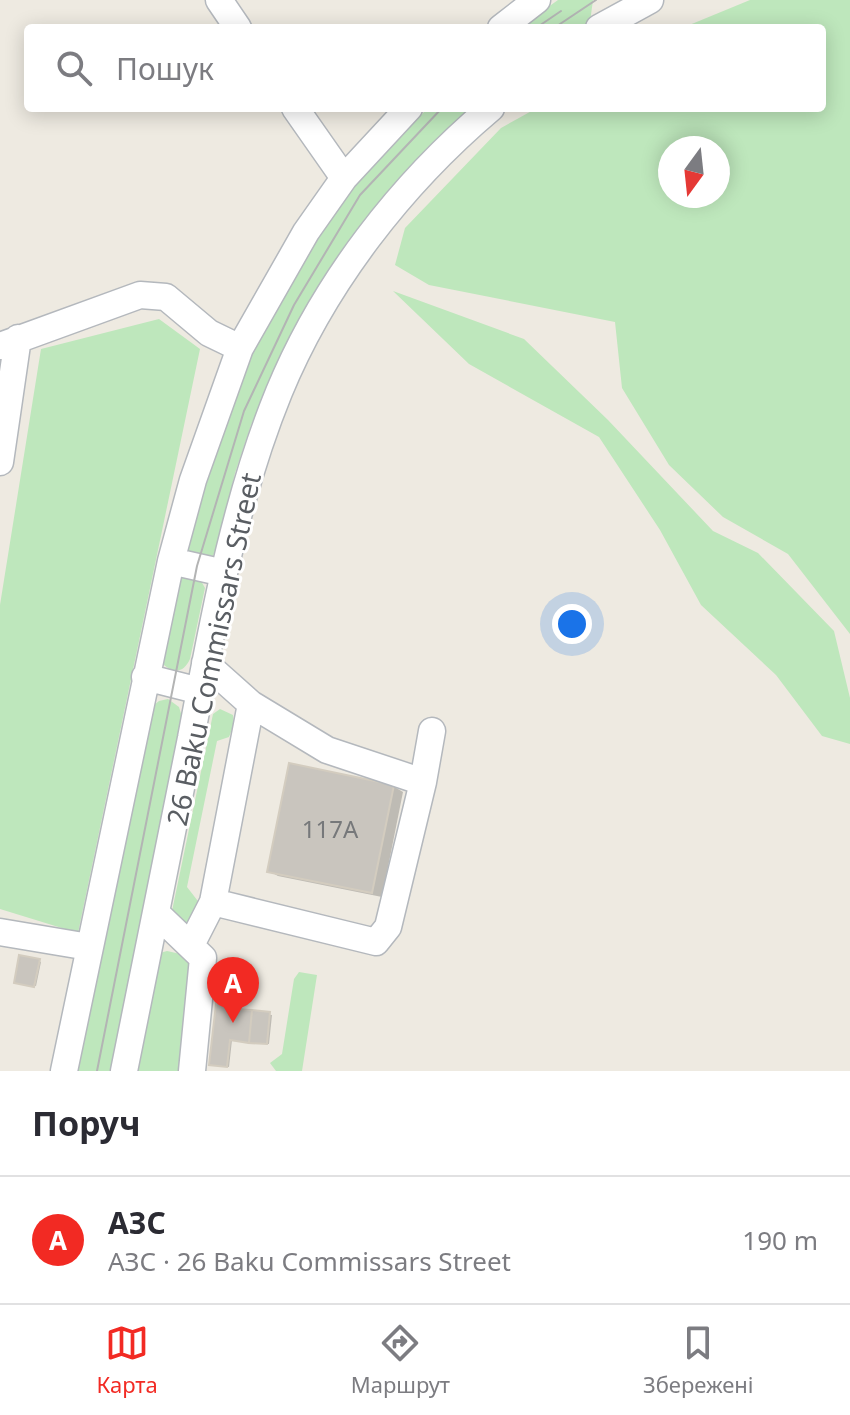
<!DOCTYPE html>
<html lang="uk">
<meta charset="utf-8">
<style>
:root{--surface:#fff;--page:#f7f7f7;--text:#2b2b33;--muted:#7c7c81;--line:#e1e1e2;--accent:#f22a23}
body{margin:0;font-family:"Noto Sans",sans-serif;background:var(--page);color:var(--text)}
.compass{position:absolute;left:658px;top:136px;width:72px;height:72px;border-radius:50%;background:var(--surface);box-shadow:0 4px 20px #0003;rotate:195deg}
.you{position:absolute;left:572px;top:624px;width:28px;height:28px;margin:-20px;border:6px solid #fff;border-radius:50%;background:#1a73e8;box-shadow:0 0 0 12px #1a73e833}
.badge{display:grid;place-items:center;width:52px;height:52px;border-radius:50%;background:var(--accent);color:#fff;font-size:26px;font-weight:700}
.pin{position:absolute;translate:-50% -66px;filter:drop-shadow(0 2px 4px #0008)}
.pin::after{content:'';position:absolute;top:42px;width:28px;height:24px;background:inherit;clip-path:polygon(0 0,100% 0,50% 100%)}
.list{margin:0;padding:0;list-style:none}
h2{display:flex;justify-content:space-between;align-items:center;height:104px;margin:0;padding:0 32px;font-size:34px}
h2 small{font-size:26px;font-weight:400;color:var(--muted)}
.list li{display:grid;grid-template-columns:52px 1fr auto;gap:24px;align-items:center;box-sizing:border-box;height:128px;padding:0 32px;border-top:2px solid var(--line)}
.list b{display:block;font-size:30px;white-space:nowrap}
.list p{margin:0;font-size:26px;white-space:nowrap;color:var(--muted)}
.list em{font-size:26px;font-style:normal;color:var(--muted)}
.icon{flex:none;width:44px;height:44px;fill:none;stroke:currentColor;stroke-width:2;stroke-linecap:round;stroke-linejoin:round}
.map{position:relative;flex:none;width:850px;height:1071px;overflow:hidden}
.search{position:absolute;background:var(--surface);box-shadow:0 4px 20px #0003;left:24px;right:24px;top:24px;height:88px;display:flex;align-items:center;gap:20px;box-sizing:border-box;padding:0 28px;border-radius:8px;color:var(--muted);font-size:30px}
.sheet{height:232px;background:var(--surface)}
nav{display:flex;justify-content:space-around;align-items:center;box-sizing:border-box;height:112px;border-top:2px solid var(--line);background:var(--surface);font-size:22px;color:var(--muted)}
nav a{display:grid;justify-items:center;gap:4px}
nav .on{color:var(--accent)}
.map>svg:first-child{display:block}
</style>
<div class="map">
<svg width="850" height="1071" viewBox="0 0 850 1071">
<rect width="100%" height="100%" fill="#eeeae1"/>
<path fill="#bee7bc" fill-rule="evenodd" d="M558,0H593L590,22L582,28H519Z
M750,0H850V634L788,554L723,517L669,465L622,388L615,322L429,285L395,265L405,228L501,128L537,108H822V28H682ZM670,148H718V196H670Z
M428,108H477L277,370L251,425L235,473L217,549L212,557L189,553L185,544L190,520L247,363L304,257L346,197L378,158Z
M393,291L524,339L608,420L713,531L758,553L834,631L850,698V744L822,736L776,675L701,605L660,530L599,437L469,364Z
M159,319L200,349L78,933L0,909V605L41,349Z
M185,575L200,579L205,588L190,659C184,672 175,674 164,665L163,654L178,580Z
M168,699L179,707L183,720L111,1071H77L149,709L159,701Z
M220,709L233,715L234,724L229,737L217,741L187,887L201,905L189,928L172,911L213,714Z
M167,951L185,955L193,969L178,1071H134L160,953Z
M299,972L317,975L302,1071H276L270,1063L282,1054L294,979Z"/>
<path fill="#0003" d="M393,786L403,792L382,897L278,876L269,871Z
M39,961L41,962L36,986L18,983Z
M237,982L239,984L236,1012L272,1015L269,1044L232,1040L229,1067L214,1065Z"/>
<path fill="#c9c5be" stroke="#d3ccbf" stroke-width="2" d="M289,763L394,785L372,893L267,872Z
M19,955L40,959L34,987L14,983Z
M219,978L238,981L234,1009L252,1010L249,1043L230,1040L227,1067L209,1065Z
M252,1010L270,1012L267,1044L249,1043Z"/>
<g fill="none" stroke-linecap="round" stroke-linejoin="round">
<defs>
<path id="minor" d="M219,0L238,28
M501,28L537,0
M599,28L650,0
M295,108L344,178
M0,346L140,295L166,297L209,333L240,348
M0,462L18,338
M171,561L224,573
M205,663L251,704L213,902
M145,677L200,691
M251,704L327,750L423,782
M156,913L203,958L192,1071
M0,932L89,947
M191,945L213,902L376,942L388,927L423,782L432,731
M64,1071L171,561L193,480L240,348L306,232L344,178L409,108
M124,1071C147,960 169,849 191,738C213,622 234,502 279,392C324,283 401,184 491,108"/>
</defs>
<use href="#minor" stroke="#b4b8bd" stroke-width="29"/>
<use href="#minor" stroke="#fff" stroke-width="26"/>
<path stroke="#b3b4b4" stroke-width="2" d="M536,28L561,11
M554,28L596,0
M97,1071L197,566L244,411L294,305L360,195L442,108"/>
</g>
<g text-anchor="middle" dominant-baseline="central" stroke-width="6" stroke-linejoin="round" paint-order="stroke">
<g font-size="24" fill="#76787a">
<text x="330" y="828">117А</text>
</g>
<g font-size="28" fill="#5a5e63" stroke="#fff">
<text transform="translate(213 649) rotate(-78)">26 Baku Commissars Street</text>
</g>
</g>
</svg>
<svg class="compass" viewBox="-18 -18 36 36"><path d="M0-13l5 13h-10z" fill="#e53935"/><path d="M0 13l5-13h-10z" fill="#7c7c81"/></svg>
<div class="you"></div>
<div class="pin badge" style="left:233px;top:1023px">A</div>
<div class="search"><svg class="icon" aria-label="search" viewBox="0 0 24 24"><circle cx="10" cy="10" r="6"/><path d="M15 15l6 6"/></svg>Пошук</div>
</div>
<section class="sheet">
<h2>Поруч<small></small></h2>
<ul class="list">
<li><span class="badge">A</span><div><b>АЗС</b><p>АЗС · 26 Baku Commissars Street</p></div><em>190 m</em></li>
</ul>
</section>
<nav>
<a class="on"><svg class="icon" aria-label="map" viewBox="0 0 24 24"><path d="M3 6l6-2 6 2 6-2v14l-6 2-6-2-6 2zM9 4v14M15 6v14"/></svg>Карта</a>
<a><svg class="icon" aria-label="directions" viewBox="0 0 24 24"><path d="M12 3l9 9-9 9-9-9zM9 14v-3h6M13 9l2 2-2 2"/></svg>Маршрут</a>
<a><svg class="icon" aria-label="saved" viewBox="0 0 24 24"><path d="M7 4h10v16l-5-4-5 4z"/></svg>Збережені</a>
</nav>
